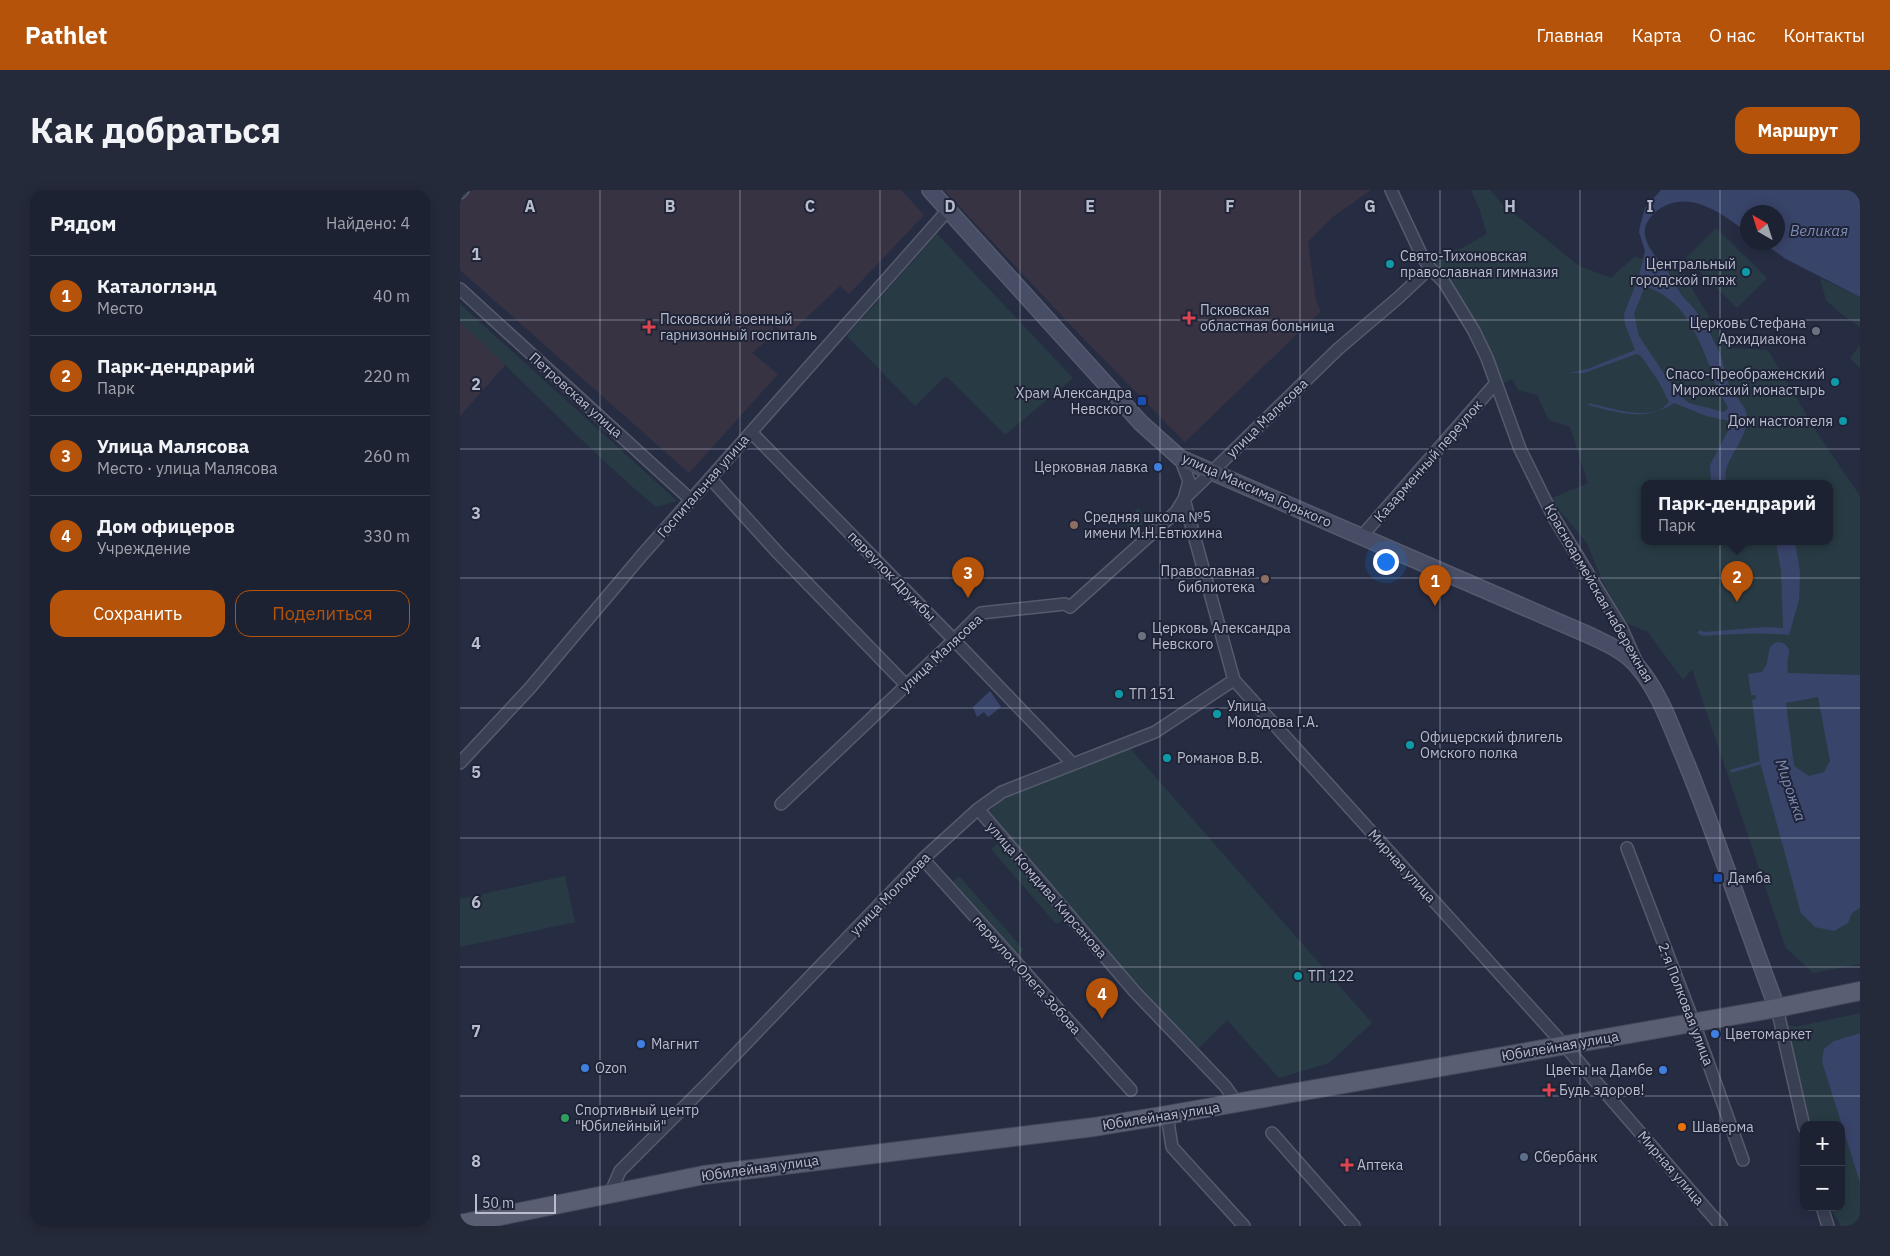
<!DOCTYPE html>
<html lang="ru">
<meta charset="utf-8">
<style>
:root{--surface:#1c2232;--page:#252a3a;--text:#f1f3f6;--muted:#a0a4ac;--line:#3a3f4d;--accent:#b45309}
body{margin:0;font-family:"IBM Plex Sans",sans-serif;background:var(--page);color:var(--text)}
.controls{position:absolute;right:15px;bottom:15px;display:grid;overflow:hidden;border-radius:10px;box-shadow:0 2px 12px #0003}
.controls button{width:45px;height:45px;display:grid;place-items:center;padding:0;border:0;border-bottom:1px solid var(--line);background:var(--surface);color:var(--text);font:25px sans-serif}
.compass{position:absolute;left:1280px;top:15px;width:45px;height:45px;border-radius:50%;background:var(--surface);box-shadow:0 2px 12px #0003;rotate:321deg}
.scale{position:absolute;left:15px;bottom:12px;width:81px;box-sizing:border-box;padding-left:5px;border:2px solid #b8bccc;border-top:0;font-size:14px;line-height:18px;white-space:nowrap;color:#b8bccc;-webkit-text-stroke:4px #1f2438;paint-order:stroke}
.you{position:absolute;left:925px;top:371px;width:18px;height:18px;margin:-12px;border:4px solid #fff;border-radius:50%;background:#1a73e8;box-shadow:0 0 0 8px #1a73e833}
.badge{display:grid;place-items:center;width:32px;height:32px;border-radius:50%;background:var(--accent);color:#fff;font-size:16px;font-weight:700}
.pin{position:absolute;translate:-50% -41px;filter:drop-shadow(0 1px 2px #0008)}
.pin::after{content:'';position:absolute;top:26px;width:18px;height:15px;background:inherit;clip-path:polygon(0 0,100% 0,50% 100%)}
.popup{position:absolute;left:1181px;top:290px;width:192px;height:65px;box-sizing:border-box;display:grid;place-content:center;border-radius:10px;background:var(--surface);filter:drop-shadow(0 1px 4px #0005);font-size:16px;white-space:nowrap;color:var(--muted)}
.popup b{font-size:19px;color:var(--text)}
.popup::after{content:'';position:absolute;left:50%;top:100%;margin-left:-10px;border:10px solid transparent;border-top-color:var(--surface)}
.list{margin:0;padding:0;list-style:none}
h2{display:flex;justify-content:space-between;align-items:center;height:65px;margin:0;padding:0 20px;font-size:21px}
h2 small{font-size:16px;font-weight:400;color:var(--muted)}
.list li{display:grid;grid-template-columns:32px 1fr auto;gap:15px;align-items:center;box-sizing:border-box;height:80px;padding:0 20px;border-top:1px solid var(--line)}
.list b{display:block;font-size:19px;white-space:nowrap}
.list p{margin:0;font-size:16px;white-space:nowrap;color:var(--muted)}
.list em{font-size:16px;font-style:normal;color:var(--muted)}
.actions{display:flex;gap:10px;padding:15px 20px}
.actions a{flex:1;padding:11px 0;border:1px solid var(--accent);border-radius:15px;text-align:center;font-size:18px;color:var(--accent)}
.actions .main{background:var(--accent);color:#fff}
.map{position:relative;flex:none;width:1400px;height:1036px;overflow:hidden;border-radius:15px}
header{display:flex;align-items:center;gap:30px;box-sizing:border-box;height:70px;padding:0 25px;background:var(--accent);color:#fff}
header strong{font-size:24px}
nav{display:flex;gap:28px;margin-inline-start:auto;font-size:18px}
.intro{display:flex;align-items:center;justify-content:space-between;box-sizing:border-box;height:120px;padding:0 30px}
h1{margin:0;font-size:35px}
.button{padding:12px 22px;border-radius:15px;background:var(--accent);color:#fff;font-size:18px;font-weight:700}
main{display:flex;gap:30px;padding:0 30px}
aside{flex:1;background:var(--surface);border-radius:15px;box-shadow:0 2px 12px #0003}
.map>svg:first-child{display:block}
</style>
<header>
<strong>Pathlet</strong>
<nav><a>Главная</a><a>Карта</a><a>О нас</a><a>Контакты</a></nav>
</header>
<div class="intro"><h1>Как добраться</h1><a class="button">Маршрут</a></div>
<main>
<aside>
<h2>Рядом<small>Найдено: 4</small></h2>
<ul class="list">
<li><span class="badge">1</span><div><b>Каталоглэнд</b><p>Место</p></div><em>40 m</em></li>
<li><span class="badge">2</span><div><b>Парк-дендрарий</b><p>Парк</p></div><em>220 m</em></li>
<li><span class="badge">3</span><div><b>Улица Малясова</b><p>Место · улица Малясова</p></div><em>260 m</em></li>
<li><span class="badge">4</span><div><b>Дом офицеров</b><p>Учреждение</p></div><em>330 m</em></li>
</ul>
<div class="actions"><a class="main">Сохранить</a><a>Поделиться</a></div>
</aside>
<div class="map">
<svg width="1400" height="1036" viewBox="0 0 1400 1036">
<rect width="100%" height="100%" fill="#262d43"/>
<path fill="#383343" d="M11,0H441L464,25L389,104L380,96L326,147L312,131L314,144L292,163L318,184L229,283L0,80V12Z
M484,0H911L875,25L848,52L856,111L861,121L725,252L617,142Z
M0,132L46,174L0,226Z"/>
<path fill="#283b44" fill-rule="evenodd" d="M1011,0H1030L1041,13L1119,76L1151,88L1174,67L1218,76L1268,158L1308,160L1356,241L1400,306V774L1353,783L1326,758L1232,479L1223,490L1188,442L1166,433L1142,390L1127,353L1090,309L1128,293L1110,237L1089,230L1077,205L1058,200L1052,189L1039,195L971,68L1002,58L1027,44L1021,23ZM1184,293H1370V351H1184Z
M1256,38L1307,88L1277,118L1226,68Z
M477,44L613,188L545,245L486,186L455,216L387,146Z
M1360,88L1400,107V137L1379,122L1366,110Z
M0,114L217,311L196,317C127,259 66,193 0,132Z
M1400,155V178L1390,168Z
M678,318L688,329L673,342L664,332Z
M669,557L912,833L869,873L819,888L767,830L739,858L734,854L688,809L529,621L546,607Z
M544,648L610,726L596,734L531,659Z
M105,686L115,732L0,757V709Z
M499,686L564,760L553,769L487,697Z
M1400,823V843L1374,851L1362,872L1400,993V1036H1381L1370,1017H1381V935H1348L1332,872L1328,835L1336,837Z"/>
<path fill="#39446a" fill-rule="evenodd" d="M1201,0H1400V107L1326,69L1303,53L1318,52V22H1288L1287,42C1264,26 1238,4 1209,14C1196,19 1183,31 1185,45C1188,62 1203,73 1211,87C1215,92 1217,98 1220,103C1226,111 1233,116 1238,124C1246,136 1254,150 1260,164C1264,174 1265,186 1270,197C1273,204 1281,211 1285,219C1296,245 1257,273 1267,293H1251L1250,275L1271,235L1270,231L1246,226L1214,213C1185,232 1159,223 1128,215L1129,213C1149,218 1181,228 1200,220C1203,218 1206,215 1209,212L1199,192L1181,166L1177,164L1124,183H1111L1130,178L1175,160L1165,134L1164,124L1179,86L1185,61L1179,42L1180,36L1185,18ZM1185,96C1225,111 1236,142 1251,179C1253,184 1253,189 1255,194C1259,202 1264,210 1268,218L1264,222L1229,213L1217,203L1179,146L1174,124Z
M1316,351H1335L1340,382L1339,410L1329,445C1301,442 1272,444 1243,446L1237,443L1240,440L1244,442L1305,437L1323,438L1321,381Z
M1327,468L1328,483L1400,485V718L1392,723L1388,733L1374,741L1355,737L1341,723L1300,572L1292,510L1296,509L1295,505H1291L1288,484L1302,482C1310,468 1312,469 1327,468ZM1358,507L1370,571L1364,582L1349,586L1334,576L1326,513Z
M530,501L541,517L528,527L524,522L517,527L513,517Z
M1400,843V993L1362,872L1364,859L1374,851Z"/>
<g fill="none" stroke-linecap="round" stroke-linejoin="round">
<path stroke="#39446a" stroke-width="3" d="M1272,581L1303,572"/>
<path stroke="#39446a" stroke-width="20" d="M1313,494L1319,462"/>
<defs>
<path id="street" d="M931,0L962,66L970,78L984,92L1014,141L1027,168L1060,259L1093,326L1162,439L1177,473
M0,3L3,0
M0,99L231,310
M291,242L494,450L613,574
M720,268L729,291L724,309L774,490L1105,856L1261,1036
M250,288L318,363L446,495
M901,347L1035,194
M0,573L70,498L183,364L488,20
M321,614L494,450L521,423L605,414L610,417L716,322L724,309L878,159L938,108L970,78
M518,619L675,802L765,896L777,913
M1167,658L1234,833L1283,970
M463,669L671,900
M1317,818L1344,937
M707,925L712,957L784,1036
M812,943L894,1036
M150,1004L160,981L247,894L463,669L518,619L542,602L695,542L774,490
M1362,1017L1368,1036"/>
<path id="secondary" d="M470,0L681,233L720,268L1131,446C1147,454 1167,462 1178,477C1201,504 1212,540 1226,572C1259,653 1286,736 1317,818"/>
<path id="primary" d="M0,1034L244,985L634,937L707,925L1317,818L1400,801"/>
</defs>
<use href="#street" stroke="#565a6d" stroke-width="14"/>
<use href="#secondary" stroke="#565a6d" stroke-width="18"/>
<use href="#primary" stroke="#44495c" stroke-width="20"/>
<use href="#street" stroke="#3a4053" stroke-width="11"/>
<use href="#secondary" stroke="#484d66" stroke-width="15"/>
<use href="#primary" stroke="#595e73" stroke-width="18"/>
</g>
<path fill="none" stroke="#b8bccc" stroke-width="1" stroke-opacity="0.55" d="M140,0V1036M280,0V1036M420,0V1036M560,0V1036M700,0V1036M840,0V1036M980,0V1036M1120,0V1036M1260,0V1036M0,130H1400M0,259H1400M0,388H1400M0,518H1400M0,648H1400M0,777H1400M0,906H1400"/>
<g fill="#0f9aa8" stroke="#1f2438" stroke-width="2">
<circle cx="930" cy="74" r="5"/>
<circle cx="1286" cy="82" r="5"/>
<circle cx="1375" cy="192" r="5"/>
<circle cx="1383" cy="231" r="5"/>
<circle cx="659" cy="504" r="5"/>
<circle cx="757" cy="524" r="5"/>
<circle cx="950" cy="555" r="5"/>
<circle cx="707" cy="568" r="5"/>
<circle cx="838" cy="786" r="5"/>
</g>
<g fill="#e0444e" stroke="#1f2438" stroke-width="2">
<path d="M726.5 120.5h5v5h5v5h-5v5h-5v-5h-5v-5h5z"/>
<path d="M186.5 129.5h5v5h5v5h-5v5h-5v-5h-5v-5h5z"/>
<path d="M1086.5 892.5h5v5h5v5h-5v5h-5v-5h-5v-5h5z"/>
<path d="M884.5 967.5h5v5h5v5h-5v5h-5v-5h-5v-5h5z"/>
</g>
<g fill="#6b7280" stroke="#1f2438" stroke-width="2">
<circle cx="1356" cy="141" r="5"/>
<circle cx="682" cy="446" r="5"/>
</g>
<g fill="#1a4fb4" stroke="#1f2438" stroke-width="2">
<rect x="677" y="206" width="10" height="10" rx="2.5"/>
<rect x="1253" y="683" width="10" height="10" rx="2.5"/>
</g>
<g fill="#3f7fe0" stroke="#1f2438" stroke-width="2">
<circle cx="698" cy="277" r="5"/>
<circle cx="1255" cy="844" r="5"/>
<circle cx="181" cy="854" r="5"/>
<circle cx="125" cy="878" r="5"/>
<circle cx="1203" cy="880" r="5"/>
</g>
<g fill="#8d6e63" stroke="#1f2438" stroke-width="2">
<circle cx="614" cy="335" r="5"/>
<circle cx="805" cy="389" r="5"/>
</g>
<circle fill="#2e9e5b" stroke="#1f2438" stroke-width="2" cx="105" cy="928" r="5"/>
<circle fill="#e8710a" stroke="#1f2438" stroke-width="2" cx="1222" cy="937" r="5"/>
<circle fill="#5c6f8a" stroke="#1f2438" stroke-width="2" cx="1064" cy="967" r="5"/>
<g text-anchor="middle" dominant-baseline="central" stroke-width="4" stroke-linejoin="round" paint-order="stroke">
<g font-size="14" fill="#b8bccc" stroke="#1f2438" text-anchor="start">
<text x="940" y="66">Свято-Тихоновская<tspan x="940" dy="16">православная гимназия</tspan></text>
<text x="1276" y="74" text-anchor="end">Центральный<tspan x="1276" dy="16">городской пляж</tspan></text>
<text x="740" y="120">Псковская<tspan x="740" dy="16">областная больница</tspan></text>
<text x="200" y="129">Псковский военный<tspan x="200" dy="16">гарнизонный госпиталь</tspan></text>
<text x="1346" y="133" text-anchor="end">Церковь Стефана<tspan x="1346" dy="16">Архидиакона</tspan></text>
<text x="1365" y="184" text-anchor="end">Спасо-Преображенский<tspan x="1365" dy="16">Мирожский монастырь</tspan></text>
<text x="672" y="203" text-anchor="end">Храм Александра<tspan x="672" dy="16">Невского</tspan></text>
<text x="1373" y="231" text-anchor="end">Дом настоятеля</text>
<text x="688" y="277" text-anchor="end">Церковная лавка</text>
<text x="624" y="327">Средняя школа №5<tspan x="624" dy="16">имени М.Н.Евтюхина</tspan></text>
<text x="795" y="381" text-anchor="end">Православная<tspan x="795" dy="16">библиотека</tspan></text>
<text x="692" y="438">Церковь Александра<tspan x="692" dy="16">Невского</tspan></text>
<text x="669" y="504">ТП 151</text>
<text x="767" y="516">Улица<tspan x="767" dy="16">Молодова Г.А.</tspan></text>
<text x="960" y="547">Офицерский флигель<tspan x="960" dy="16">Омского полка</tspan></text>
<text x="717" y="568">Романов В.В.</text>
<text x="1268" y="688">Дамба</text>
<text x="848" y="786">ТП 122</text>
<text x="1265" y="844">Цветомаркет</text>
<text x="191" y="854">Магнит</text>
<text x="135" y="878">Ozon</text>
<text x="1193" y="880" text-anchor="end">Цветы на Дамбе</text>
<text x="1099" y="900">Будь здоров!</text>
<text x="115" y="920">Спортивный центр<tspan x="115" dy="16">"Юбилейный"</tspan></text>
<text x="1232" y="937">Шаверма</text>
<text x="1074" y="967">Сбербанк</text>
<text x="897" y="975">Аптека</text>
</g>
<g font-size="14" fill="#b8bccc" stroke="#1f2438">
<text transform="translate(116 205) rotate(42)">Петровская улица</text>
<text transform="translate(807 228) rotate(-44)">улица Малясова</text>
<text transform="translate(968 271) rotate(-49)">Казарменный переулок</text>
<text transform="translate(243 296) rotate(-49)">Госпитальная улица</text>
<text transform="translate(797 300) rotate(24)">улица Максима Горького</text>
<text transform="translate(432 386) rotate(46)">переулок Дружбы</text>
<text transform="translate(1139 403) rotate(60)">Красноармейская набережная</text>
<text transform="translate(481 463) rotate(-43)">улица Малясова</text>
<text transform="translate(942 676) rotate(48)">Мирная улица</text>
<text transform="translate(587 700) rotate(49)">улица Комдива Кирсанова</text>
<text transform="translate(430 704) rotate(-46)">улица Молодова</text>
<text transform="translate(567 785) rotate(48)">переулок Олега Зобова</text>
<text transform="translate(1226 814) rotate(69)">2-я Полковая улица</text>
<text transform="translate(1100 856) rotate(-10)">Юбилейная улица</text>
<text transform="translate(701 926) rotate(-9)">Юбилейная улица</text>
<text transform="translate(300 978) rotate(-8)">Юбилейная улица</text>
<text transform="translate(1211 978) rotate(49)">Мирная улица</text>
</g>
<g font-size="15" font-style="italic" fill="#7e8bb4" stroke="#1f2438">
<text x="1359" y="40">Великая</text>
<text transform="translate(1331 600) rotate(71)">Мирожка</text>
</g>
</g>
<g font-size="16" text-anchor="middle" font-weight="bold" fill="#b8bccc" stroke="#1f2438" stroke-width="4" stroke-linejoin="round" paint-order="stroke">
<text x="70" y="22">A</text>
<text x="210" y="22">B</text>
<text x="350" y="22">C</text>
<text x="490" y="22">D</text>
<text x="630" y="22">E</text>
<text x="770" y="22">F</text>
<text x="910" y="22">G</text>
<text x="1050" y="22">H</text>
<text x="1190" y="22">I</text>
<text x="16" y="70">1</text>
<text x="16" y="200">2</text>
<text x="16" y="329">3</text>
<text x="16" y="459">4</text>
<text x="16" y="588">5</text>
<text x="16" y="718">6</text>
<text x="16" y="847">7</text>
<text x="16" y="977">8</text>
</g>
</svg>
<div class="controls">
<button>+</button>
<button>−</button>
</div>
<svg class="compass" viewBox="-18 -18 36 36"><path d="M0-13l5 13h-10z" fill="#e53935"/><path d="M0 13l5-13h-10z" fill="#a0a4ac"/></svg>
<div class="scale">50 m</div>
<div class="you"></div>
<div class="pin badge" style="left:975px;top:416px">1</div>
<div class="pin badge" style="left:1277px;top:412px">2</div>
<div class="popup"><b>Парк-дендрарий</b>Парк</div>
<div class="pin badge" style="left:508px;top:408px">3</div>
<div class="pin badge" style="left:642px;top:829px">4</div>
</div>
</main>
